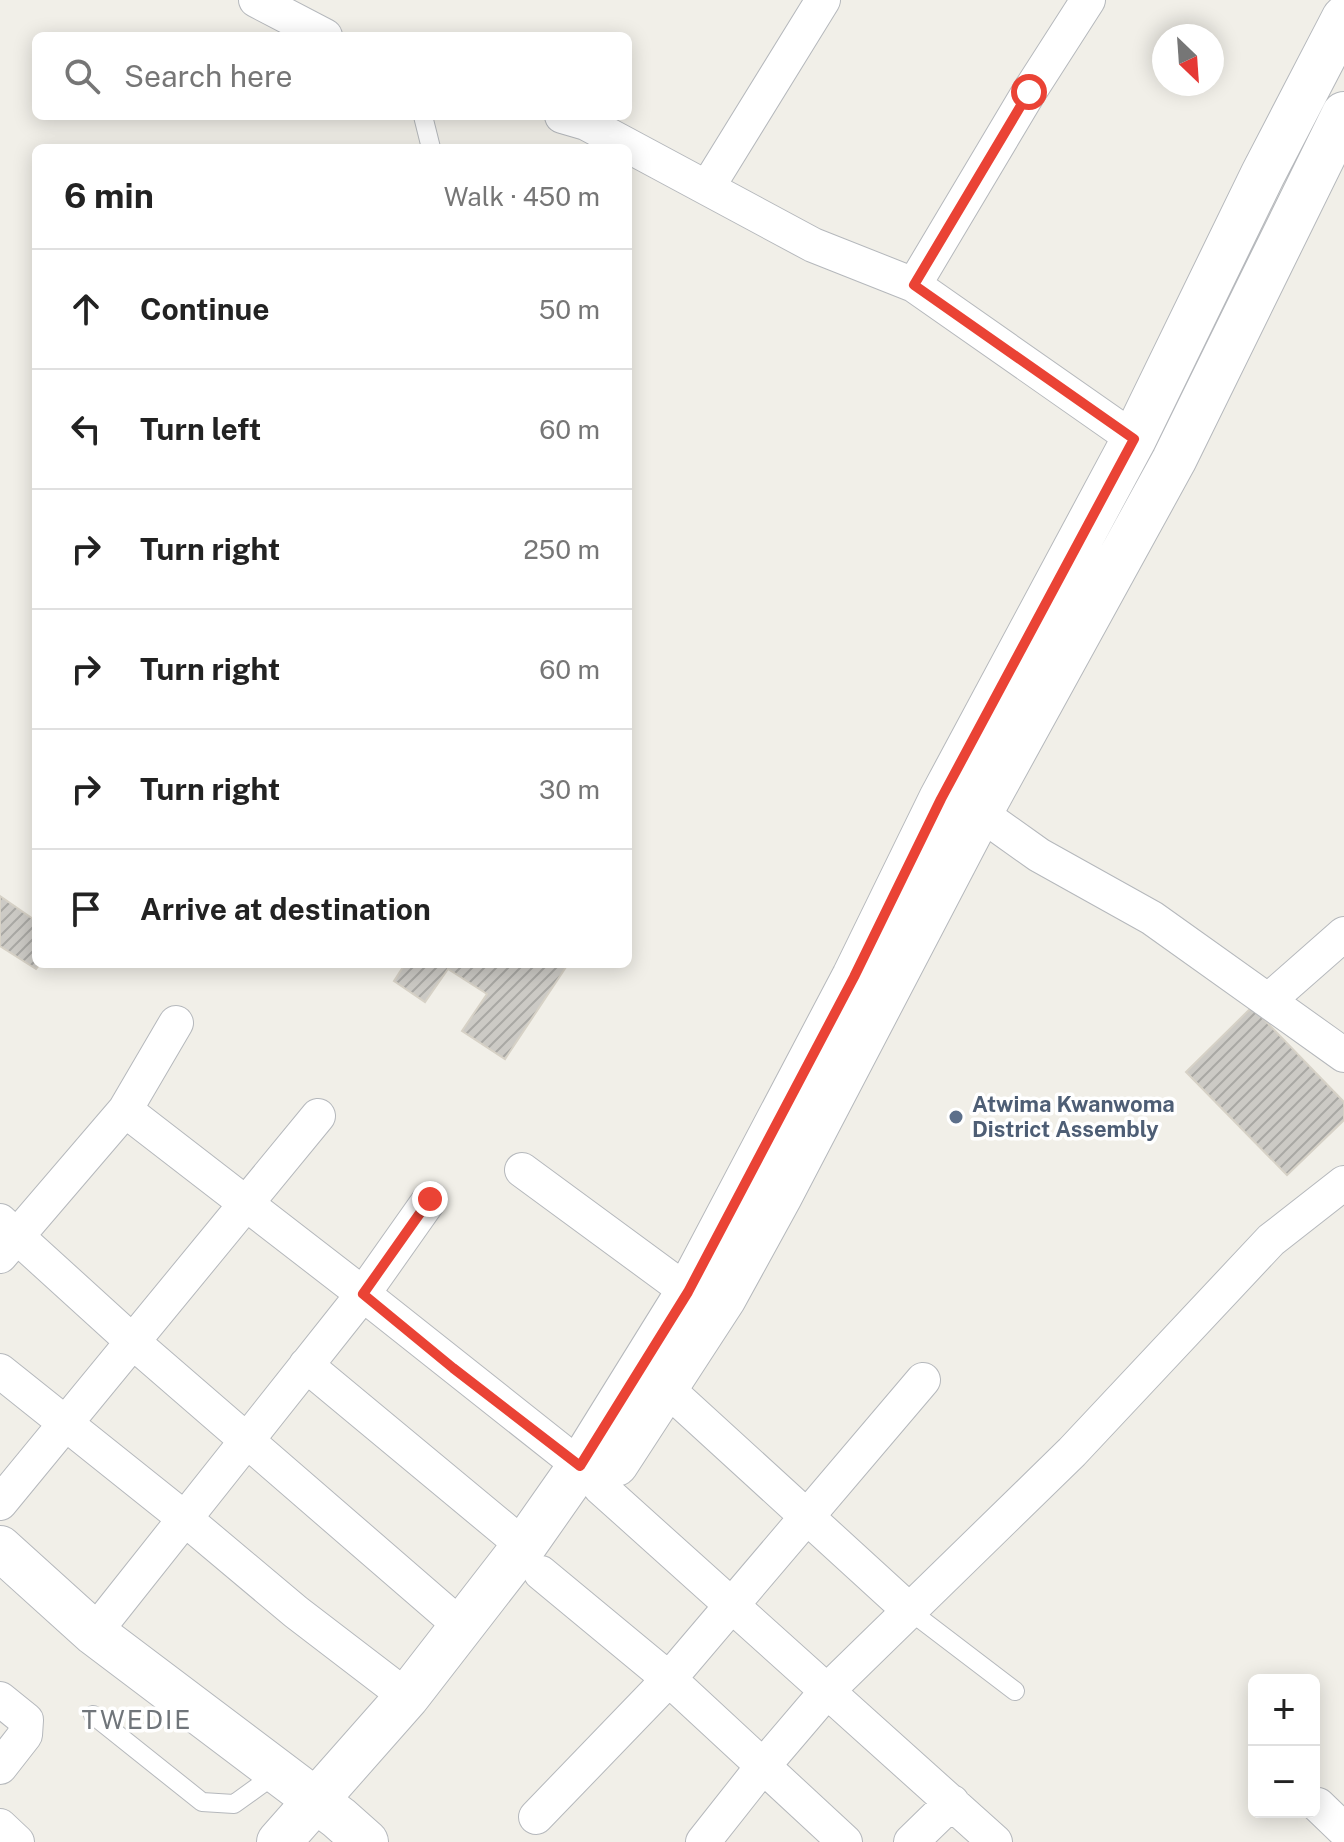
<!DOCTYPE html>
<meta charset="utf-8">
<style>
:root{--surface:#fff;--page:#f6f6f6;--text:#222;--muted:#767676;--line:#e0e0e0}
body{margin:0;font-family:"Public Sans",sans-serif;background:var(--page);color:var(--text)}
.controls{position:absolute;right:24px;bottom:24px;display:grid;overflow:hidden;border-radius:12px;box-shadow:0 4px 20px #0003}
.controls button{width:72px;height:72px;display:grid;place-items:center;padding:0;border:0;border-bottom:2px solid var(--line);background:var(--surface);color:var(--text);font:40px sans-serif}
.compass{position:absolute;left:1152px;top:24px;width:72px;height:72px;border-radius:50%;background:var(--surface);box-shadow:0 4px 20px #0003;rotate:155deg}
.stop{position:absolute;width:24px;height:24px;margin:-18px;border:6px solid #ea4335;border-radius:50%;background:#fff}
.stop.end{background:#ea4335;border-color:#fff;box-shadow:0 2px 8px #0008}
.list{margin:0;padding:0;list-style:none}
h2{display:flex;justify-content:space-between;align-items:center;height:104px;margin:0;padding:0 32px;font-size:34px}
h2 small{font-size:26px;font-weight:400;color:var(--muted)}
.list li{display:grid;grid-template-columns:52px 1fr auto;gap:24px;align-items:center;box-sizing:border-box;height:120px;padding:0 32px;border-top:2px solid var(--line)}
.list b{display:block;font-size:30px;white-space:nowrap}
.list em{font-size:26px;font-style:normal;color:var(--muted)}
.icon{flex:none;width:44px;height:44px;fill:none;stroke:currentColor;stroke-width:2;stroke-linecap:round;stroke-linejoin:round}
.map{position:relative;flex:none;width:1344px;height:1842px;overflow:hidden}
.search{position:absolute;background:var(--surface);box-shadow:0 4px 20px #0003;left:32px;top:32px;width:600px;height:88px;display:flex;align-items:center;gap:20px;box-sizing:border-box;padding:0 28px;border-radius:12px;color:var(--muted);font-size:30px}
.panel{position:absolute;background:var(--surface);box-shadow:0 4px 20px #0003;left:32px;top:144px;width:600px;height:824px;border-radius:12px}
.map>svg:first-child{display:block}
</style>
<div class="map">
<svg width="1344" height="1842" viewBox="0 0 1344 1842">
<defs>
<pattern id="building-hatch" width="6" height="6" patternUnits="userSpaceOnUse" patternTransform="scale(2)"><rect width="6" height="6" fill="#cccac5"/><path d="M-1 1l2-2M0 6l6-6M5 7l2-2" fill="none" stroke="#a9a8a4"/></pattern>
</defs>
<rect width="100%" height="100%" fill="#f1efe8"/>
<path fill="url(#building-hatch)" stroke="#d6d1c6" stroke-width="2" d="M0,896L36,921V964H40L36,969L0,946Z
M405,964H568L505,1059L462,1031L487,994L448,969L425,1002L394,981Z
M1252,1007L1344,1102V1120L1287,1175L1186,1072Z"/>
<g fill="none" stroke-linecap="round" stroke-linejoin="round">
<defs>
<path id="service" d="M423,116L431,148
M910,1611L1015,1691
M93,1715L202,1802L234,1804L277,1773"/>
<path id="minor" d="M256,0L325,36
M562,116L586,123L813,245L914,285L1134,439
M707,188L823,0
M914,285L1029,92L1088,0
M980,813L1039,855L1152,918L1344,1055
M1269,1000L1344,934
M125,1110L363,1294L580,1466
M522,1170L688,1292
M0,1221L133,1342L461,1626
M0,1256L125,1110L176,1023
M306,1365L524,1546
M0,1371L184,1518L296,1612L407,1697
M666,1388L910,1611
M600,1487L995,1842
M0,1503L318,1116
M541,1573L669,1679L845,1842
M94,1633L363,1294L430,1199
M0,1699L26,1720L25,1735L0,1767
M1318,1805L1344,1830
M536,1817L669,1679L923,1380
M0,1826L17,1842
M703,1842L763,1766L827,1691L1072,1452L1271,1240L1344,1183
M911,1842L952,1802"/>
<path id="tertiary" d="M616,1464L724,1298L780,1196L980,813L1174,460L1344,114
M0,1548L94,1633L339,1818L366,1842
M279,1842L407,1697L524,1546L580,1466L688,1292L854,977L941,799L1134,439L1263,174L1344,18"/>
</defs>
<use href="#service" stroke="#b5b8bc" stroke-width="20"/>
<use href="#minor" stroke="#b5b8bc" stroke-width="36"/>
<use href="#tertiary" stroke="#b5b8bc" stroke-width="46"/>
<use href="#service" stroke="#fff" stroke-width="18"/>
<use href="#minor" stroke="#fff" stroke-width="34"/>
<use href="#tertiary" stroke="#fff" stroke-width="44"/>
</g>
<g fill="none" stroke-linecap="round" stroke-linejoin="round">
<path stroke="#ea4335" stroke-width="10" d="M430,1199L363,1294L453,1368L580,1466L688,1292L854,977L941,799L1134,439L914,285L1029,92"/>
</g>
<circle fill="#5c6f8a" stroke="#fff" stroke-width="3" cx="956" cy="1117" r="8"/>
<g text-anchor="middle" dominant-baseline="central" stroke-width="7" stroke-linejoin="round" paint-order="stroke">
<g font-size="22" font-weight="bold" fill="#4e5e75" stroke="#fff" text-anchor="start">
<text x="972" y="1104">Atwima Kwanwoma<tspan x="972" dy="25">District Assembly</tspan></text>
</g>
<g font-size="26" letter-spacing="2" fill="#70757a" stroke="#fff">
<text x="137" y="1719">TWEDIE</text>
</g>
</g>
</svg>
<div class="controls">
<button>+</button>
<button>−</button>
</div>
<svg class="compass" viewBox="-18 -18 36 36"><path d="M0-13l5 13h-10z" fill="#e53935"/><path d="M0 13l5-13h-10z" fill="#767676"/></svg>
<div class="stop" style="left:1029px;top:92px"></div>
<div class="stop end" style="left:430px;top:1199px"></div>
<div class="search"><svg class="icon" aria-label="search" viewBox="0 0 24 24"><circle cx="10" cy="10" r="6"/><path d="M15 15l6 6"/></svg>Search here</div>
<section class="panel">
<h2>6 min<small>Walk · 450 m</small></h2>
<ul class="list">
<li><svg class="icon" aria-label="ahead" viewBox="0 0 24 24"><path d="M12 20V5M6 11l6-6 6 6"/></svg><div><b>Continue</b></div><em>50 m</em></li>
<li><svg class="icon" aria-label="left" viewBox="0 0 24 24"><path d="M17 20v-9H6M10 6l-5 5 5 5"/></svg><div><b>Turn left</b></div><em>60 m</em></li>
<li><svg class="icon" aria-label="right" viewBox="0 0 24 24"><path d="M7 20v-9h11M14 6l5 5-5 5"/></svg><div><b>Turn right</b></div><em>250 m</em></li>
<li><svg class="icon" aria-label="right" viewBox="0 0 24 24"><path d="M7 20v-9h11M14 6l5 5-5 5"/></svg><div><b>Turn right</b></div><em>60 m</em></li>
<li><svg class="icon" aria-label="right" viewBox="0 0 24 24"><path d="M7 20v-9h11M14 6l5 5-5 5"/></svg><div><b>Turn right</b></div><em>30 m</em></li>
<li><svg class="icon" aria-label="arrive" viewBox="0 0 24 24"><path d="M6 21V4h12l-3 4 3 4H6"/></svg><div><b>Arrive at destination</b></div></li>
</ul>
</section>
</div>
